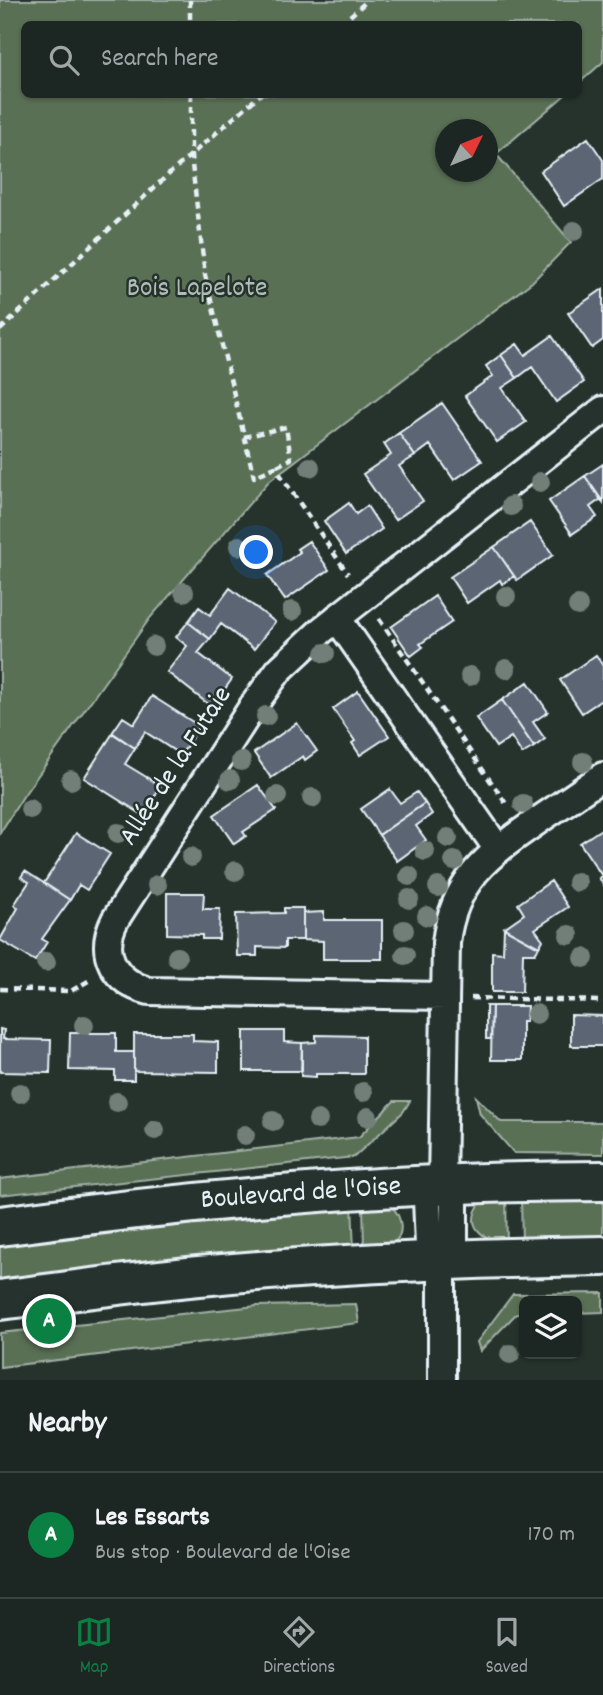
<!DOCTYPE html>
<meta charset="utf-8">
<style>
:root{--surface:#1c2622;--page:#252e2a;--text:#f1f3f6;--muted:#a0a5a5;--line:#3a4340;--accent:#0b8043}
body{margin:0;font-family:Dekko,sans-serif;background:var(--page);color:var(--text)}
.controls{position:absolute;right:21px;bottom:21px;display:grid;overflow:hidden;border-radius:10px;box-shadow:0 2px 5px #0004}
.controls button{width:63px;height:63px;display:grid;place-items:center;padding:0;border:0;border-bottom:2px solid var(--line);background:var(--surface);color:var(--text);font:35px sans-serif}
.compass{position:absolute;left:435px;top:119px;width:63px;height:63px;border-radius:50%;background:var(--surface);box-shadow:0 2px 5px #0004;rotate:47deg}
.you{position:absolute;left:257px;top:553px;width:24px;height:24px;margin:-18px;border:5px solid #fff;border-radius:50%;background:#1a73e8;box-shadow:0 0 0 10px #1a73e833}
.badge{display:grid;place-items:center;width:46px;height:46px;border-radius:50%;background:var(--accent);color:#fff;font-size:23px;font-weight:700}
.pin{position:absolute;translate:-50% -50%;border:4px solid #fff;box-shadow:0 2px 7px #0006}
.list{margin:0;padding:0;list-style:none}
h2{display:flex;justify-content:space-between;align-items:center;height:91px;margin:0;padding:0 28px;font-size:30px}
h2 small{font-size:23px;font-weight:400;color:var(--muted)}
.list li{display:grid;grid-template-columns:46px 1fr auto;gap:21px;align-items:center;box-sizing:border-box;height:126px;padding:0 28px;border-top:2px solid var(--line)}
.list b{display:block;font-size:26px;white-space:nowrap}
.list p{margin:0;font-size:23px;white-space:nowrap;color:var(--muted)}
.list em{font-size:23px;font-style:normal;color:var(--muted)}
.icon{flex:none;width:38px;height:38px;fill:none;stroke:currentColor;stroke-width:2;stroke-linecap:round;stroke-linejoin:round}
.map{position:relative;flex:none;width:603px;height:1380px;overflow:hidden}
.search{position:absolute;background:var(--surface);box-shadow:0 2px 5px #0004;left:21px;right:21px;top:21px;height:77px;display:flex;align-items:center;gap:18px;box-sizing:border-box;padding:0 24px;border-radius:10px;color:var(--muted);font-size:26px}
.sheet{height:217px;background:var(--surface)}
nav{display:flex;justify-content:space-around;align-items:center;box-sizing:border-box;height:98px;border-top:2px solid var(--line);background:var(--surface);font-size:19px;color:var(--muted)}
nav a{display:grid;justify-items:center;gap:4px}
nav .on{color:var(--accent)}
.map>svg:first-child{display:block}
</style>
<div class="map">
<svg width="603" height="1380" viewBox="0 0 603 1380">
<rect width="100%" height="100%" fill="#26332d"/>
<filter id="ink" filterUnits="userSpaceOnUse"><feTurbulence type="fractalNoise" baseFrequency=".0143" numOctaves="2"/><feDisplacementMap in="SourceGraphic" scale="14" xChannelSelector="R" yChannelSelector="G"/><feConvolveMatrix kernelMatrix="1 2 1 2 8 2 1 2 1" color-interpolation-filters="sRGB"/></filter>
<g filter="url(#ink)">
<path fill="#5a7054" stroke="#a1b0a6" stroke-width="2" fill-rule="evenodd" d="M0,0H603V62L579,83L578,24H24V94L565,95L496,154L571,242L532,282L269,481L150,618L24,795L0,833ZM446,130H488V172H446Z
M476,1097L501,1122H603V1154L514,1153L480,1114Z
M394,1101H410L403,1112L354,1157L0,1195V1179L359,1137Z
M603,1193V1242L522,1243L521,1195Z
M506,1196L507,1243C483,1240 462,1226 482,1201Z
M352,1203L354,1251L0,1288V1239Z
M363,1203L391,1206C402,1216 407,1238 388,1246C381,1249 372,1249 364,1250Z
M603,1293V1312L577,1313V1301H524V1314H516L480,1351L477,1342L513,1294Z
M356,1304L359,1323L0,1367V1333L257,1306Z"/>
<path fill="#5c6573" stroke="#e8f1f8" stroke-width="2" d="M588,138L603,160V179L564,206L541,171Z
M603,289V340L592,348L568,313Z
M552,336L584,382L556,402L532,367L517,378L501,355L517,344L525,355Z
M501,355L517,378L502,388L526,422L497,442L465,396L493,376L486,366Z
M442,403L482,461L454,480L430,445L415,456L399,433Z
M399,433L415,456L399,466L423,501L395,520L363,474L391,455L384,444Z
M603,464V503L585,476Z
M585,476L601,499L590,507L597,517L572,534L549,501Z
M349,503L356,514L367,506L382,529L346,554L324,521Z
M530,522L553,555L517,580L494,547Z
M309,541L329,570L285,600L267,575L300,552L297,549Z
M494,547L514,576L502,584L500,580L467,603L450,577Z
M230,588L275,622L254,649L221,624L210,639L188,622L199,607L210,615Z
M435,596L452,622L420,644L423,647L411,656L391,627Z
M188,622L210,639L198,653L232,679L212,707L167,672L187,646L176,637Z
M596,655L603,666V699L582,713L560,680Z
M528,682L548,712L533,722L545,739L534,747L502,700Z
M358,691L389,736L360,755L352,743L355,741L333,709Z
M152,696L199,726L181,755L145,732L135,748L112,733L123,717L134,724Z
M502,700L534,747L522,754L511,737L496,747L476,718Z
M297,723L317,751L305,760L303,756L271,778L254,753Z
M113,733L135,748L125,764L161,786L143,815L84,778Z
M258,785L276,810L243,832L246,836L234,844L214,815Z
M390,789L400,803L417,792L425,803L379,835L361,809Z
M425,803L432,814L416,826L426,840L397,861L379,835Z
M603,828V884L599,878L602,876L580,843Z
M76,833L110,854L87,890L79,885L70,900L44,883Z
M25,871L70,900L42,939L47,942L35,961L0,940L18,908L14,905L29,882L21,877Z
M551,881L568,907L535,929L543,940L539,947L504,928L524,914L518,904Z
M167,893H204L203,909H220L219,939H202V935L167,934Z
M284,908H303V940H285V948L257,947V956H237L236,914L284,913Z
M324,912V920H382V959H323V941L303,940V913Z
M504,928L539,947L535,953H523L522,992H492V952L503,953Z
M486,1006H492L491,1039H486Z
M492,1006H527L526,1021H522V1060H491Z
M571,1015L603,1016V1046H571Z
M0,1029L4,1030L3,1039L51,1040L50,1073L0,1072Z
M244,1031H284V1042L302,1043V1071H244Z
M70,1033H116V1052H134V1080H115V1071L69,1070Z
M134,1034H193V1041L218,1042V1072L134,1071Z
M316,1035L364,1036V1074H316V1077L301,1076L302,1043L316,1042Z"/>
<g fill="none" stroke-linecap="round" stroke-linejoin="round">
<defs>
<path id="minor" d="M337,618L497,848
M445,996L149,991C114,982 98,953 115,920L253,706L279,670L322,630L603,410
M442,1185L446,943C453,881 488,855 536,822C558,807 581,792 603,776
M442,1185L454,1201V1244L442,1260L429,1246L427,1199Z
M442,1380V1260"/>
<path id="secondary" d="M0,1226C200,1199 402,1181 603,1181
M0,1300C70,1291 140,1281 211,1275C341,1263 472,1258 603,1256"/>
</defs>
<use href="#minor" stroke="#e8f1f8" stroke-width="32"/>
<use href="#secondary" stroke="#e8f1f8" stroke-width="44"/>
<path stroke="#e8f1f8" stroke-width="4.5" stroke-dasharray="7 5" stroke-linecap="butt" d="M190,0V24
M341,24L368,0
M191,94V156L205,275L254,477L275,467L348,574
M0,330L169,174L261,94
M244,437L286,427L291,459L275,467
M379,619L507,805
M0,989L71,991L90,980
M471,998L603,1001"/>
<use href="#minor" stroke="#26332d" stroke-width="26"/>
<use href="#secondary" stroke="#26332d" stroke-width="38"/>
</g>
<g fill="#717f78">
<circle cx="574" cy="231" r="10"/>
<circle cx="310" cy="467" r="10"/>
<circle cx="540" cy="482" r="10"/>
<circle cx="511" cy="506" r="10"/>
<circle cx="239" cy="546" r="10"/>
<circle cx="184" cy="592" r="10"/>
<circle cx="506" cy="596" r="10"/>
<circle cx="578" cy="606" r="10"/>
<circle cx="292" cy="611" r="10"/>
<circle cx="154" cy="646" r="10"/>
<circle cx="325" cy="653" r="10"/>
<circle cx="506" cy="669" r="10"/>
<circle cx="470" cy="676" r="10"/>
<circle cx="266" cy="716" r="10"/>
<circle cx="241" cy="761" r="10"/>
<circle cx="583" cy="762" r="10"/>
<circle cx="71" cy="780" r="10"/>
<circle cx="230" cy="780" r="10"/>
<circle cx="277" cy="796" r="10"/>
<circle cx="312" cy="798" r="10"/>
<circle cx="523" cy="804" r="10"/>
<circle cx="30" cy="809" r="10"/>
<circle cx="118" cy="833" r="10"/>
<circle cx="448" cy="838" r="10"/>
<circle cx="425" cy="851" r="10"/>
<circle cx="191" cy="857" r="10"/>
<circle cx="454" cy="861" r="10"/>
<circle cx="235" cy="871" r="10"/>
<circle cx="409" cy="876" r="10"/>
<circle cx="577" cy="882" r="10"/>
<circle cx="157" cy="885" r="10"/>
<circle cx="438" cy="887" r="10"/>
<circle cx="409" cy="899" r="10"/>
<circle cx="427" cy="916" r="10"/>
<circle cx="404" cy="930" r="10"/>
<circle cx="569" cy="935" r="10"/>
<circle cx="405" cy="955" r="10"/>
<circle cx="177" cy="957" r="10"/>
<circle cx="584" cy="958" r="10"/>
<circle cx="46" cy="962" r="10"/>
<circle cx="536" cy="1014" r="10"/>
<circle cx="84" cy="1025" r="10"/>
<circle cx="363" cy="1092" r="10"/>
<circle cx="20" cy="1093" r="10"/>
<circle cx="117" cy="1102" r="10"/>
<circle cx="368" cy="1117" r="10"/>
<circle cx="318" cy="1120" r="10"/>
<circle cx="273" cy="1121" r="10"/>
<circle cx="155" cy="1130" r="10"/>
<circle cx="245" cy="1135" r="10"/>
<circle cx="510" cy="1354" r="10"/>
</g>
</g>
<g text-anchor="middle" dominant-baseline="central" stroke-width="5" stroke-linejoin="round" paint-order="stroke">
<g font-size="28" fill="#afbdb6" stroke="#26332d">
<text x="197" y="290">Bois Lapelote</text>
</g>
<g font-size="28" fill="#e8f1f8" stroke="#26332d">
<text transform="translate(177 767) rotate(-57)">Allée de la Futaie</text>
<text transform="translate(301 1195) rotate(-4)">Boulevard de l'Oise</text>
</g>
</g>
</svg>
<div class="controls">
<button><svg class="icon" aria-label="layers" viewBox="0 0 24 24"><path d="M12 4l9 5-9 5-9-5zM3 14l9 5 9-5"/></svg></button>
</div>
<svg class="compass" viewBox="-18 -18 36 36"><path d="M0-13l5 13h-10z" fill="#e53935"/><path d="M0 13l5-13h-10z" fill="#a0a5a5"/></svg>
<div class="you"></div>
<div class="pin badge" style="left:49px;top:1321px">A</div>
<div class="search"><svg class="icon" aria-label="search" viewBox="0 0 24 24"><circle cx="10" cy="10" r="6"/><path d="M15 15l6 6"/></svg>Search here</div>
</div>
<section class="sheet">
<h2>Nearby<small></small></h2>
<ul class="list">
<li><span class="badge">A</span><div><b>Les Essarts</b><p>Bus stop · Boulevard de l'Oise</p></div><em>170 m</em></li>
</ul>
</section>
<nav>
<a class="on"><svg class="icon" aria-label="map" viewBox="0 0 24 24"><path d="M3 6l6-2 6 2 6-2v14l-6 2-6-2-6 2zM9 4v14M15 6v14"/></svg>Map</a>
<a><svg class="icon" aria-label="directions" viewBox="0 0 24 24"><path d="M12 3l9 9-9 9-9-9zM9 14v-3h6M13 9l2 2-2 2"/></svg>Directions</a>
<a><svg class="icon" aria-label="saved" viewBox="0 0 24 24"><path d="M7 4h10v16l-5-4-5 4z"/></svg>Saved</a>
</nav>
